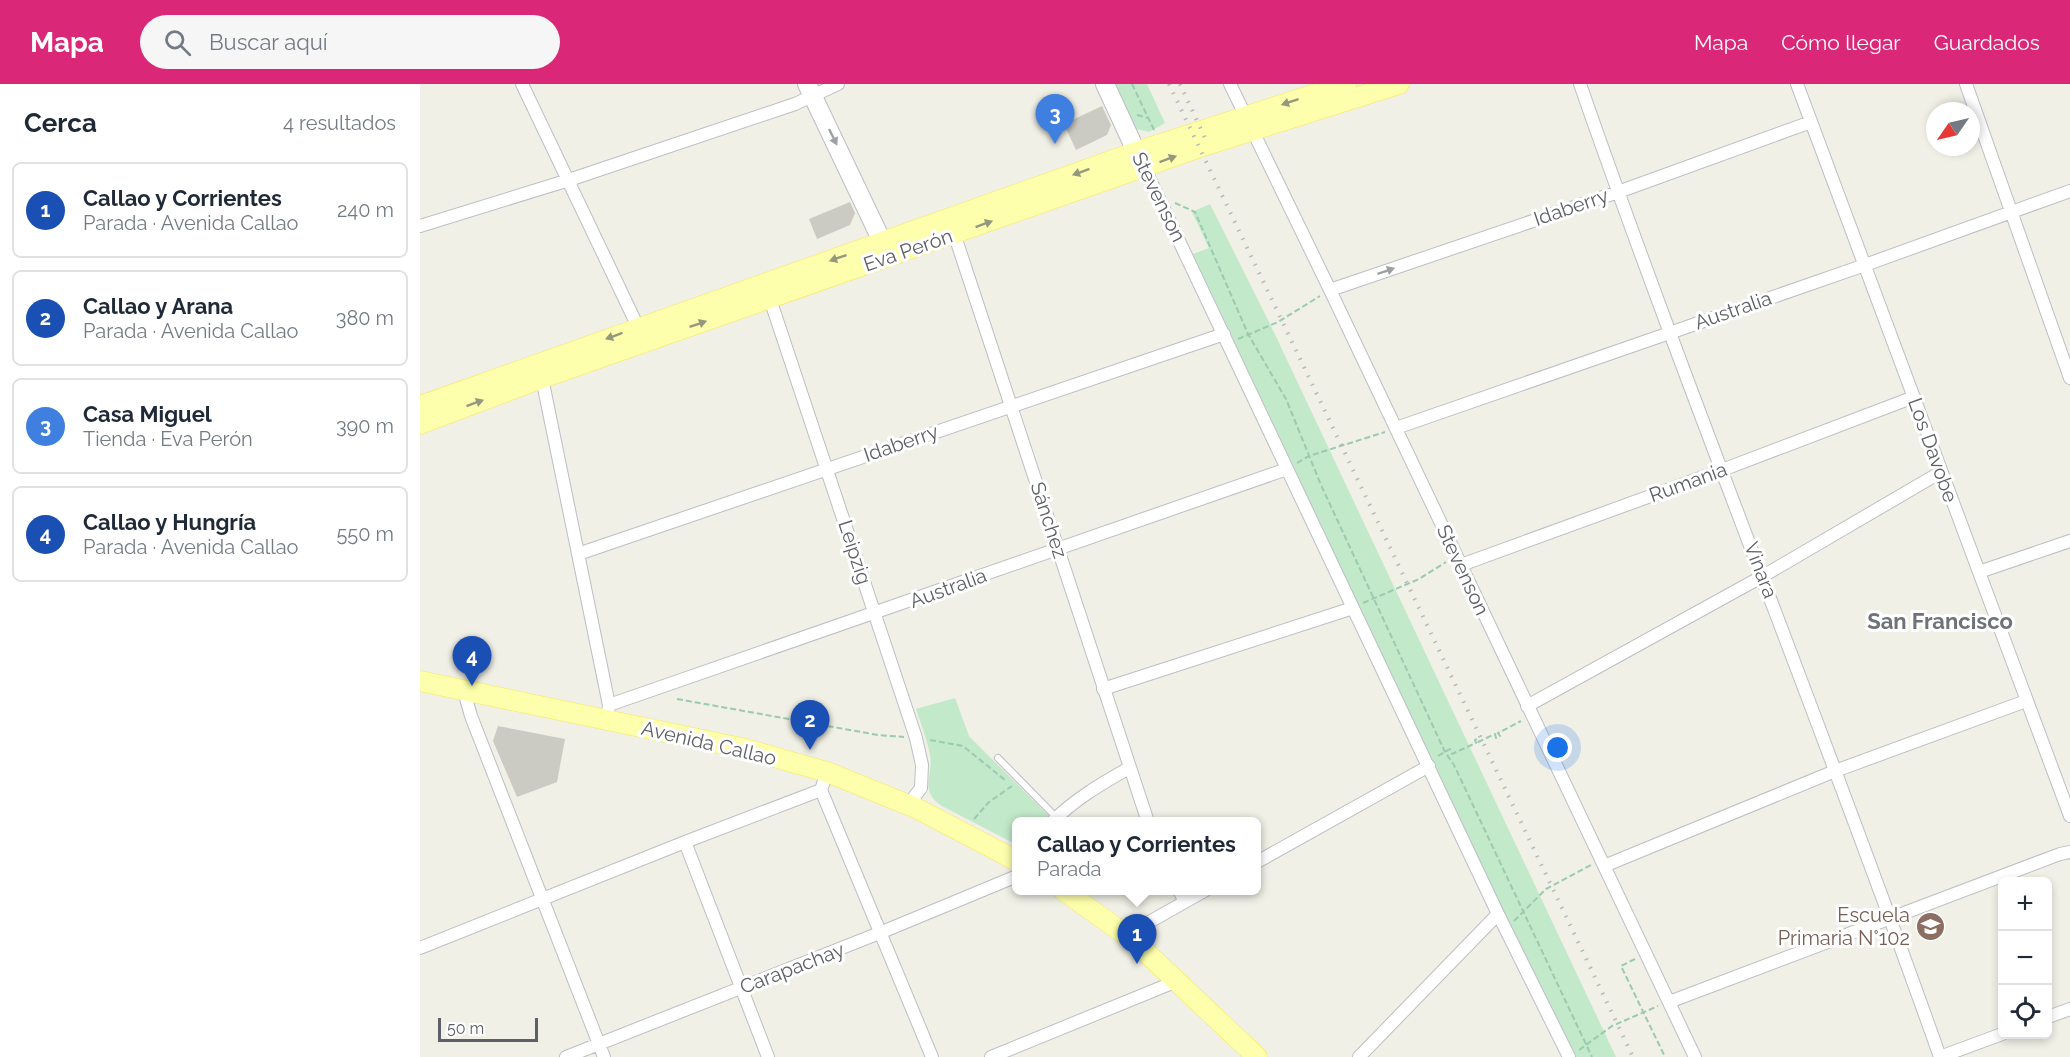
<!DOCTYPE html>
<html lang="es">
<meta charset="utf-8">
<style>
:root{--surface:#fff;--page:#f6f6f7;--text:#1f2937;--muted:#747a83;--line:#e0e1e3;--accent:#db2777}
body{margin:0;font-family:Raleway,sans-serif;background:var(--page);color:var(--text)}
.controls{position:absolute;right:18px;bottom:18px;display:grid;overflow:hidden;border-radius:9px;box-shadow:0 3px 9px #0003}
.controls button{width:54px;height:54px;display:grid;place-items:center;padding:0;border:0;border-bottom:2px solid var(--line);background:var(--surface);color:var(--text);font:30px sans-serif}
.compass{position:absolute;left:1506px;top:18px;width:54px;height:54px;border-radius:50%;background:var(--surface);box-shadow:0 3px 9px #0003;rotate:236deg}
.scale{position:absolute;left:18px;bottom:15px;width:100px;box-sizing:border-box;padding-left:6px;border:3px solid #5d6067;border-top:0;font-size:16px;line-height:21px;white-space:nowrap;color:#5d6067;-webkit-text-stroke:4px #fff;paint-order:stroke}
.you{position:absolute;left:1138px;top:664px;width:21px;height:21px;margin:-15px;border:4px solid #fff;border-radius:50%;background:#1a73e8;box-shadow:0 0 0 9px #1a73e833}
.badge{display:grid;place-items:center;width:39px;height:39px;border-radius:50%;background:var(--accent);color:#fff;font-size:20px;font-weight:700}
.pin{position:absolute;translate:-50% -50px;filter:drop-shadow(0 2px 3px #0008)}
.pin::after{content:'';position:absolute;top:32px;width:21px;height:18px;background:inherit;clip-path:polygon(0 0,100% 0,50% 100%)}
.popup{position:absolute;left:592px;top:733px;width:249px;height:78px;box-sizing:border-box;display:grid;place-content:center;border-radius:9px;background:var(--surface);filter:drop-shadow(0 2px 4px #0005);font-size:20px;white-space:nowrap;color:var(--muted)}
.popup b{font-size:22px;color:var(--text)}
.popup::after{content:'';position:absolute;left:50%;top:100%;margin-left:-12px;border:12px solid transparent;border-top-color:var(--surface)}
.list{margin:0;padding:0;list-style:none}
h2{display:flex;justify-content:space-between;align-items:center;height:78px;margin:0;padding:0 24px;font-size:26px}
h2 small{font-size:20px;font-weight:400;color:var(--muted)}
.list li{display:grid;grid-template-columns:39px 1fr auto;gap:18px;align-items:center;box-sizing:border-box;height:96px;margin:0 12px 12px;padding:0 12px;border:2px solid var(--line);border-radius:9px}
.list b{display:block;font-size:22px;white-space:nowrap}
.list p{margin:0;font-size:20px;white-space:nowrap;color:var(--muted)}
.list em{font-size:20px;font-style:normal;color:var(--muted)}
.icon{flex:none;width:33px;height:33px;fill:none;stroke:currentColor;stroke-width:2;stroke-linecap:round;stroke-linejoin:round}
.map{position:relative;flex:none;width:1650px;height:973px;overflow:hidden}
header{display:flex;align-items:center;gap:36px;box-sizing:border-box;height:84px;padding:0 30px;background:var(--accent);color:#fff}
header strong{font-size:28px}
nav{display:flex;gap:33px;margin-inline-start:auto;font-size:21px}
.search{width:420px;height:54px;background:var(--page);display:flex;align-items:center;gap:15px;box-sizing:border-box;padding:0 21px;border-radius:33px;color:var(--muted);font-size:22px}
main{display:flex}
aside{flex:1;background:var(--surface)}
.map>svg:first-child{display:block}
</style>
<header>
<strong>Mapa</strong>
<div class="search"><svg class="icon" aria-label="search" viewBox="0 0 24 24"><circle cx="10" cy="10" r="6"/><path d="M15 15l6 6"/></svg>Buscar aquí</div>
<nav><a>Mapa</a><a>Cómo llegar</a><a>Guardados</a></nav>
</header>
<main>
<aside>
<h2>Cerca<small>4 resultados</small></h2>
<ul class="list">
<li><span class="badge" style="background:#1a4fb4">1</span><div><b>Callao y Corrientes</b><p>Parada · Avenida Callao</p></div><em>240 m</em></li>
<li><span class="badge" style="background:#1a4fb4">2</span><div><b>Callao y Arana</b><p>Parada · Avenida Callao</p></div><em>380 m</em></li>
<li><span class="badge" style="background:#3f7fe0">3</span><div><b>Casa Miguel</b><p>Tienda · Eva Perón</p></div><em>390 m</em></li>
<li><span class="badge" style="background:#1a4fb4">4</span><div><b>Callao y Hungría</b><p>Parada · Avenida Callao</p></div><em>550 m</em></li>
</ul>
</aside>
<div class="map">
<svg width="1650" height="973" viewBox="0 0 1650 973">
<rect width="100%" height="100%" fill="#f0f0e6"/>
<path fill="#c2e9c9" d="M693,0H727L745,39L729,48L713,44Z
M790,120L851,242L1196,973H1152L773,170L789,164L772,128Z
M535,614L549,652L629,732L623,737L597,738V761L522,722C498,706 514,691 510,671C507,655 501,640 496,625Z"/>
<path fill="#cbcac3" d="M682,22L691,41L687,51L656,66L644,40Z
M430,118L435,129L430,141L397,155L389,135Z
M78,642L145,655L137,698L97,713L73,657Z"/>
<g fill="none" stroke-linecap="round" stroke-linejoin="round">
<defs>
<path id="lane" d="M578,674L636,733"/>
<path id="street" d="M102,0L218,243
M810,0L910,206L1275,973
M1160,0C1274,327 1405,647 1520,973
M1377,0L1650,732
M1546,0L1650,294
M724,83L1078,830L1149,973
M0,142L149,96L375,20L418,0
M532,143L728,738
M910,206L1198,108L1391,38
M350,215L496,654L502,681L501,704L488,721
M122,294L189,621L188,629
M976,344L1445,181L1650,107
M158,470L804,250
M1041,481L1302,386L1494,313
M1559,488L1650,457
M683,605L933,524
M44,607L51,632L184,973
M189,621L867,385
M1107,622L1343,492L1521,388
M401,706L512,973
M632,738C655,715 681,700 709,684
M265,758L348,973
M837,778L1009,682
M1184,782L1415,687L1606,617
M759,806L765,818
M713,856L724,841L786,806
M0,864L265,758L401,706L407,688
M1249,918L1640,770L1650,768
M1628,933L1650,925
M146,973L462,848L597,792
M571,973L757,897
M939,973L1078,830
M1520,973L1582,950"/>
<path id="secondary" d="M387,0L469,172
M685,0L722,80"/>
<path id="primary" d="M0,322L716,68L926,0
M0,340L122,294L780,63L979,0
M0,597L326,665L407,688L496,724L597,777
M643,806L713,856L837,973"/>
</defs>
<use href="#lane" stroke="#bdbec5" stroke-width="8"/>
<use href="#street" stroke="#bdbec5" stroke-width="14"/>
<use href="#secondary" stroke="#bbbdc4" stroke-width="20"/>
<use href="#primary" stroke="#f7e758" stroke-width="21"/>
<path stroke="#9acab0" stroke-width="2" stroke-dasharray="6 3" stroke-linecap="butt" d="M712,0L734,46
M717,31L728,34
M755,119L775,128L828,250L866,315L901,401L1025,668L1034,681L1172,973
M818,255L858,238L900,212
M877,379L889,372L965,348
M943,519L999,495L1026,478
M257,615L458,651L484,653
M510,656L543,662L585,696
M1018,672L1030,665L1032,670L1056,659L1055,656L1057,655L1058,658L1075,650L1076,654L1080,652L1078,649L1101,637
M554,735L569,718L592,702
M1094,837L1126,805L1171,781
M1215,875L1201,882L1245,973
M1159,966L1192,942L1238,922"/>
<use href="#lane" stroke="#fff" stroke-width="6"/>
<use href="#street" stroke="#fff" stroke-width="12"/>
<use href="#secondary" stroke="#fff" stroke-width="18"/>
<use href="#primary" stroke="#feffac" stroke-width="20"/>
<path stroke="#b9b9ba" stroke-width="4" stroke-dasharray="1.5 8" stroke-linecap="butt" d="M749,0L1213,973
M760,0L785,54"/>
</g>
<defs><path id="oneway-solid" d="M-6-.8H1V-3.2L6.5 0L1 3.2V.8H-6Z" transform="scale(1.5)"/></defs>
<g fill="#95987f">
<use href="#oneway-solid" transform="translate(870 18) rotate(162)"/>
<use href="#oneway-solid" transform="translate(748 75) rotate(-20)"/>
<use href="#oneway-solid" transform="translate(661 88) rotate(160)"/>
<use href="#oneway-solid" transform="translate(564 140) rotate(-20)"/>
<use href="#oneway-solid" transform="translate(418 174) rotate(161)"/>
<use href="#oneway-solid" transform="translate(278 240) rotate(-19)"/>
<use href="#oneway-solid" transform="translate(194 252) rotate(160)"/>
<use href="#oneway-solid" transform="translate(55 319) rotate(-20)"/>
</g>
<g fill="#9ea0a4">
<use href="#oneway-solid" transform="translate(413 53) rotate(64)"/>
<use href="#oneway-solid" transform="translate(966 187) rotate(-19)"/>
</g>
<defs>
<symbol id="school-disc" viewBox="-11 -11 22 22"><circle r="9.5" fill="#8d6e63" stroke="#fff"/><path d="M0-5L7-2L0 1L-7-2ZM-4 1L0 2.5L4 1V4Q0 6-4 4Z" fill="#fff"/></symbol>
</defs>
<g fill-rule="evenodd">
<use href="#school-disc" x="1494" y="826" width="33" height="33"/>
</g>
<g text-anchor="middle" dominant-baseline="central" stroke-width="6" stroke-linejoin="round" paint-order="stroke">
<g font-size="20" fill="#5d6067" stroke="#fff">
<text transform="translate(739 113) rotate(64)">Stevenson</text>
<text transform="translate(1151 123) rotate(-19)">Idaberry</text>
<text transform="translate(488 166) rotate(-19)">Eva Perón</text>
<text transform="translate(1313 226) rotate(-19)">Australia</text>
<text transform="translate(481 359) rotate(-19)">Idaberry</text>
<text transform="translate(1513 366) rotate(70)">Los Davobe</text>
<text transform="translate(1268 398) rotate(-20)">Rumania</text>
<text transform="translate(629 436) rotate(72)">Sánchez</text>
<text transform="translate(435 468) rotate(72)">Leipzig</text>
<text transform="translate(1043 486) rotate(65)">Stevenson</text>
<text transform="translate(1341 486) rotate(69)">Vinara</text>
<text transform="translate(528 504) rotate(-20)">Australia</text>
<text transform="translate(289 659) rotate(13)">Avenida Callao</text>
<text transform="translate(372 884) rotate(-21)">Carapachay</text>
</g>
<g font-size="20" fill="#785e54" stroke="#fff" text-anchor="end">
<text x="1490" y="831">Escuela<tspan x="1490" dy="23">Primaria N°102</tspan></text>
</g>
<g font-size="22" font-weight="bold" fill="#6e7279" stroke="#fff">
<text x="1520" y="537">San Francisco</text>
</g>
</g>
</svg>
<div class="controls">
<button>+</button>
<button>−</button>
<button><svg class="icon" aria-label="locate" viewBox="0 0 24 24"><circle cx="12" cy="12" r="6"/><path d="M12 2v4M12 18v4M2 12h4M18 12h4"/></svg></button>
</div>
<svg class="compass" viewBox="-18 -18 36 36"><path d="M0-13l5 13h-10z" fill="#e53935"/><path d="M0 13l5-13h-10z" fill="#747a83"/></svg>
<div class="scale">50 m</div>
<div class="you"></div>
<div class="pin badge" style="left:717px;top:880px;background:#1a4fb4">1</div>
<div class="popup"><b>Callao y Corrientes</b>Parada</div>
<div class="pin badge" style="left:390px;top:666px;background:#1a4fb4">2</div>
<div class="pin badge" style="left:635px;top:60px;background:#3f7fe0">3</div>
<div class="pin badge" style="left:52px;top:602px;background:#1a4fb4">4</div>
</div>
</main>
